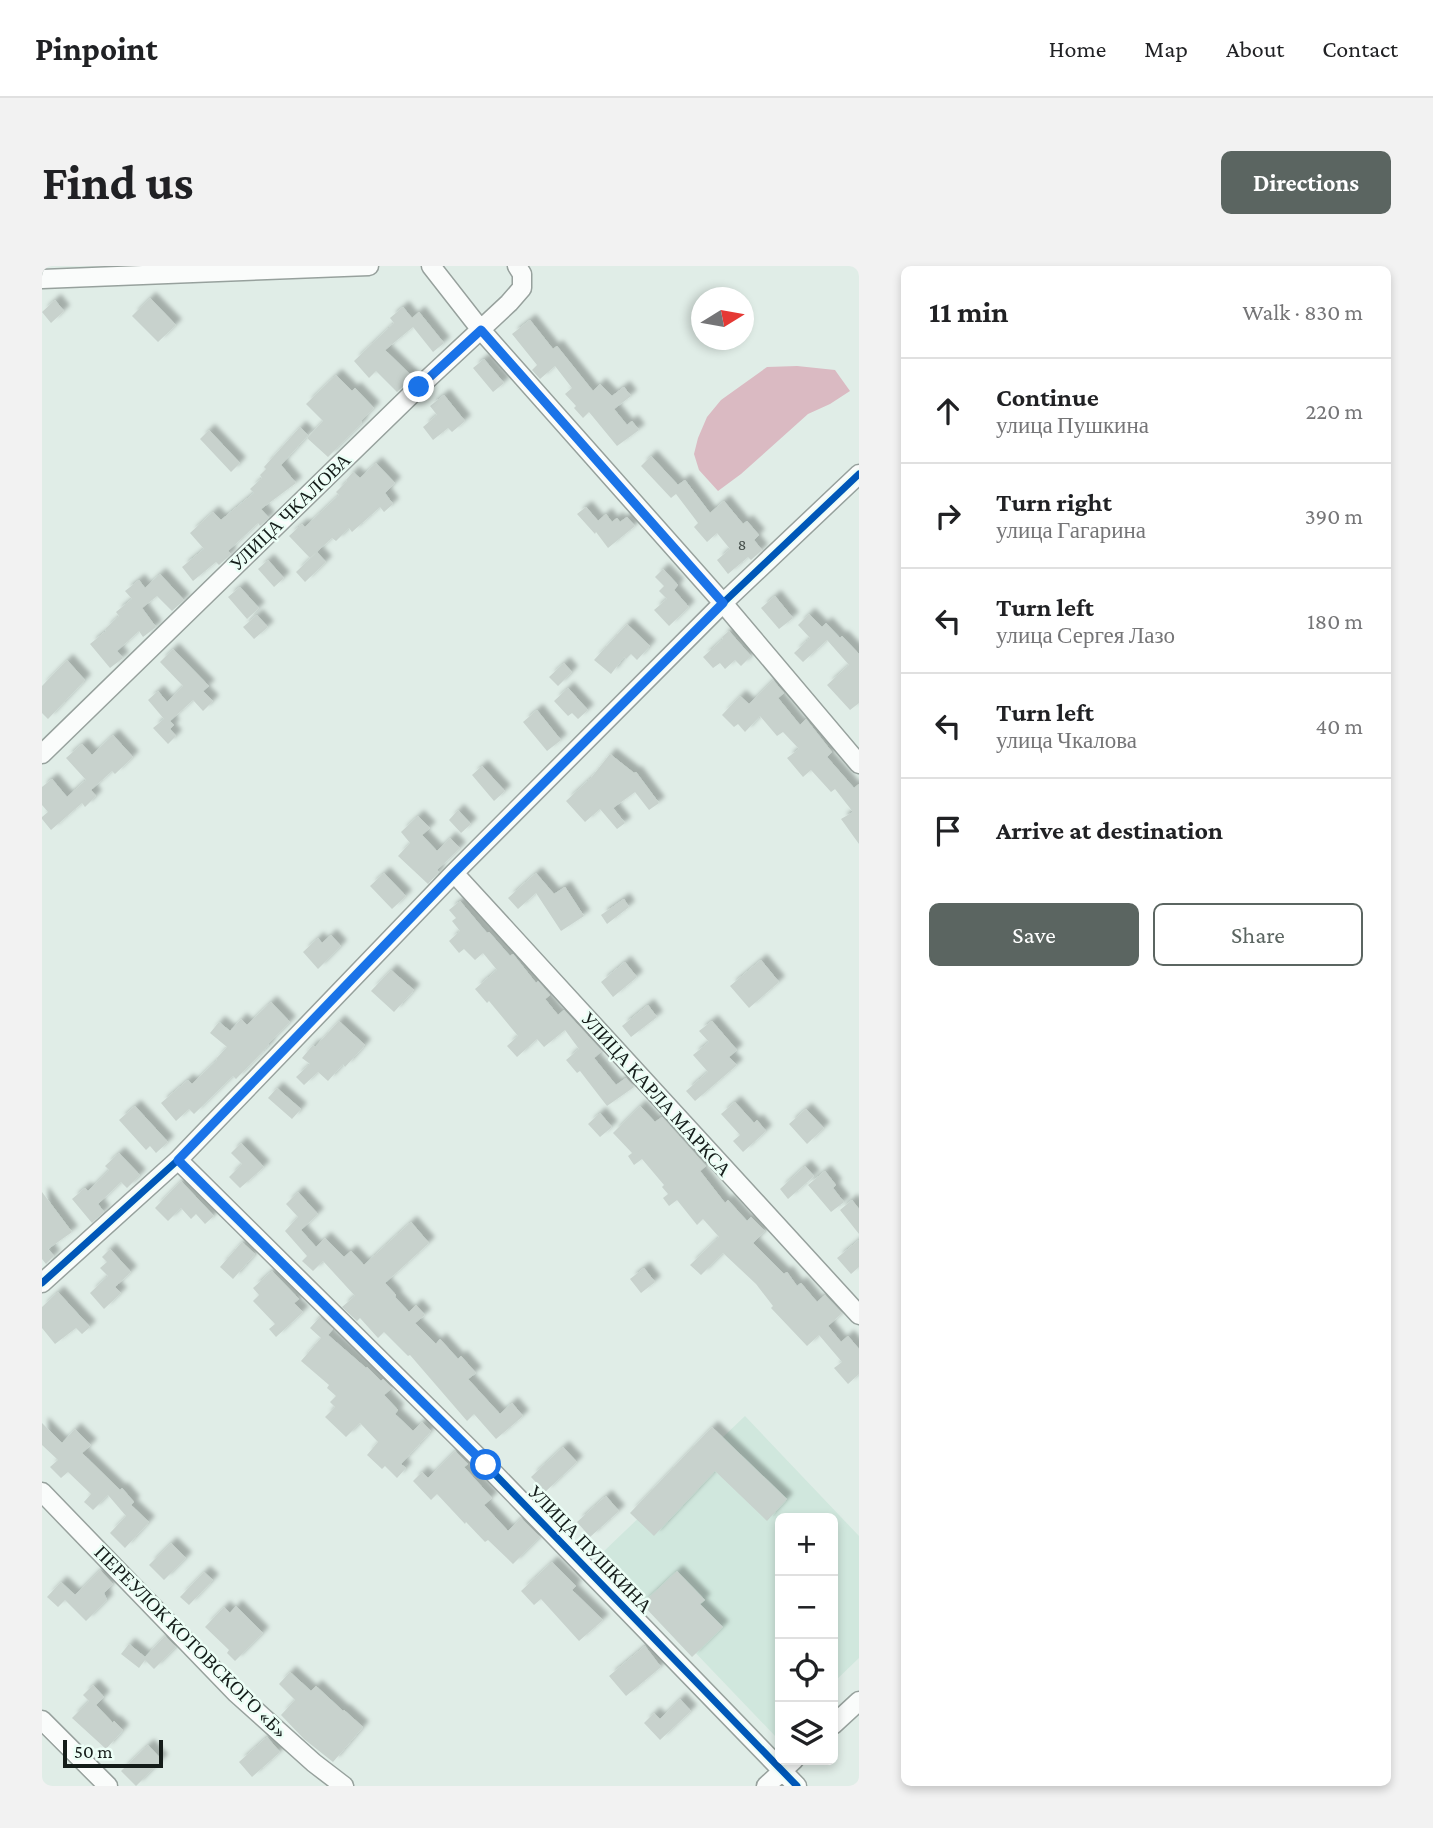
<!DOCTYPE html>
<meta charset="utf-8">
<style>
:root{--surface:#fff;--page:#f2f2f2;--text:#202124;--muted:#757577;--line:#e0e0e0;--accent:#5b6561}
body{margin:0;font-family:"Crimson Pro",serif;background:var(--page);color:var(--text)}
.controls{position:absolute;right:21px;bottom:21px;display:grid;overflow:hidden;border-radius:10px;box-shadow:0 4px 10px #0003}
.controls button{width:63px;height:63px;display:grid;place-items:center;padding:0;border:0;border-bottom:2px solid var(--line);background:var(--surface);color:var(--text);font:35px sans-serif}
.compass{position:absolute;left:649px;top:21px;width:63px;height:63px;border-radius:50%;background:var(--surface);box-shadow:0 4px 10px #0003;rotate:79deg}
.scale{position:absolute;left:21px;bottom:18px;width:100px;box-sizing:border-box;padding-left:7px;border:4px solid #141c19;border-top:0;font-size:19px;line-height:24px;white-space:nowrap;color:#141c19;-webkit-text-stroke:5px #ecfef6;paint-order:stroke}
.stop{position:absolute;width:21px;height:21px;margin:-16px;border:5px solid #1a73e8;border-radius:50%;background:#fff}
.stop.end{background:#1a73e8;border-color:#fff;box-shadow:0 2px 7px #0008}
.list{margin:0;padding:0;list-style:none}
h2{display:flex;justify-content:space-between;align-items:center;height:91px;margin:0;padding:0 28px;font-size:30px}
h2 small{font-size:23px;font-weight:400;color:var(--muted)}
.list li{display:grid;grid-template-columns:46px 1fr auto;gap:21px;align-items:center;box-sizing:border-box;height:105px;padding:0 28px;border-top:2px solid var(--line)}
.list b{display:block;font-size:26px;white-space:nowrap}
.list p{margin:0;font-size:23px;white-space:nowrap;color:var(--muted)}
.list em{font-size:23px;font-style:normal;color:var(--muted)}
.actions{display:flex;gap:14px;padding:21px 28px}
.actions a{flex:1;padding:16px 0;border:2px solid var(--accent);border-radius:10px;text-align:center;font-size:24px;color:var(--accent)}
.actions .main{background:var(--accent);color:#fff}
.icon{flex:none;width:38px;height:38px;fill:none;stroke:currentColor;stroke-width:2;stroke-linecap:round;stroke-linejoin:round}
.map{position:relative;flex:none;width:817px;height:1520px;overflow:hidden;border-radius:10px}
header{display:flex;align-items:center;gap:42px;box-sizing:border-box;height:98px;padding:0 35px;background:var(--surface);border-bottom:2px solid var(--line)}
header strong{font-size:33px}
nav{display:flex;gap:38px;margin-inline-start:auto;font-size:24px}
.intro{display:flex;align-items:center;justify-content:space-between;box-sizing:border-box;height:168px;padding:0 42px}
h1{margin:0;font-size:49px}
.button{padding:18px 32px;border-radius:10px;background:var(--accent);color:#fff;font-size:24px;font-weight:700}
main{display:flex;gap:42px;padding:0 42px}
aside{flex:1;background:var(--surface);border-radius:10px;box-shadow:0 4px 10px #0003}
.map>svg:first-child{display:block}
</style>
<header>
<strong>Pinpoint</strong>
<nav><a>Home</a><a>Map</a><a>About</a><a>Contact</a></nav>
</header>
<div class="intro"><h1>Find us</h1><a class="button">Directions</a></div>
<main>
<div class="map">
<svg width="817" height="1520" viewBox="0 0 817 1520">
<defs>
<filter id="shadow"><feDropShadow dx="6" dy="-6" stdDeviation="2" flood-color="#0004"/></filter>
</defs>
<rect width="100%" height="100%" fill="#e0ede7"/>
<path fill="#d0e7dd" d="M703,1150L817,1270V1392L791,1417V1252H738V1468L734,1471L559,1288Z"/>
<path fill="#dabac2" d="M755,100L793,104L808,125L788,138L766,148L699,208L676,225L657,204L652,188L656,172L665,151L679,134L725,101Z"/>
<path fill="#c8d2cd" filter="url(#shadow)" d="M108,32L134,59L116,76L90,50Z
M13,34L22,45L9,57L0,46Z
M361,41L370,52L377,46L402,77L391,86L371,61L343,84L371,111L355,126L334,105L327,112L312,95L352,57L348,52Z
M488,54L511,83L515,80L551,125L558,118L570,130L582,121L589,130L572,143L585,159L590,155L597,164L575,180L547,146L541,152L532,142L534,140L523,128L530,122L513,100L498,113L490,104L495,99L470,68Z
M442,93L462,117L451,126L431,102Z
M294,109L310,125L313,122L332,142L319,155L320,157L286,191L265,172L281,155L264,138Z
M402,129L423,155L410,166L406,162L391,174L381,161L395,149L388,140Z
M258,161L266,169L239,199L254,217L219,243L227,252L218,260L216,257L186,285L189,288L186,291L177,299L174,296L151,315L140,301L162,283L148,267L171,246L179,254L212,227L208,223L220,212L218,209L224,203L222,201Z
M167,164L198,197L189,206L158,173Z
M609,190L636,219L643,214L668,247L682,235L701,258L705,255L717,269L712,274L720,284L709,294L706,291L686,308L675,294L688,283L675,267L665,276L652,261L656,257L634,228L629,232L599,200Z
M334,197L353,217L343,227L351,238L342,246L338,241L310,266L307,262L294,275L290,272L268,292L247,270L260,258L263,261L297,229L294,226L305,215L304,214L311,206L318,212Z
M544,241L556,255L564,248L570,256L575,252L578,256L585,251L593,260L566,282L554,266L553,268L535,248Z
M275,286L284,296L263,316L254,306Z
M226,294L242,312L232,321L216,303Z
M621,303L636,319L632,324L647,341L627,360L612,344L625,333L617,325L622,320L613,311Z
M118,308L142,334L130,345L115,330L100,342L114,361L101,371L97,365L75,385L81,392L68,402L48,378L64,365L63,363L77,350L74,346L90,333L83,325L97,314L103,322Z
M198,321L217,342L205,353L186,331Z
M733,330L751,352L737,363L719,342Z
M767,348L780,361L784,357L798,372L800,370L817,388V437L808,444L785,419L807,399L785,374L761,396L752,387L768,372L756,359Z
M215,349L226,361L212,373L201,361Z
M585,358L608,380L595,394L589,388L584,393L582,391L569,408L552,394Z
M687,365L709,390L699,400L693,394L683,403L678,397L671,402L661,391L681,373L680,371Z
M131,383L167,420L161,425L171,435L161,445L151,434L128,455L132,459L128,463L134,470L126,478L111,462L122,453L106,434L116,425L125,436L141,420L118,396Z
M25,394L43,414L6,453L0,447V420Z
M522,397L530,406L516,420L507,411Z
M731,414L742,427L736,432L758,459L764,453L790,486L785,491L812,522L817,518V578L799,553L811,546L793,523L789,526L769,504L761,511L745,492L757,483L741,466L735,470L718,450L703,466L696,458L692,461L680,449L698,430L707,438Z
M526,422L546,444L536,453L530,447L526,450L512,435Z
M495,444L519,474L505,485L481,456Z
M71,469L91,491L73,508L70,505L49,524L54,530L43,541L40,537L9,564L0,553V551L6,546L0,539V521L10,513L25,531L44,514L24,492L40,478L50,489Z
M568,488L592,507L594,506L617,537L607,544L593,526L571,542L583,557L575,563L558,543L543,556L524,535L549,512Z
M440,500L463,525L452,535L430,509Z
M416,544L429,558L419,567L407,554Z
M376,550L388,562L380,569L395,585L408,572L418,582L395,604L397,606L386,618L356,590L368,577L359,566Z
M342,607L364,630L350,643L328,620Z
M494,607L512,628L523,621L542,650L519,665L494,627L476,643L466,632Z
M582,633L587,641L565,658L559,649Z
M418,635L445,667L447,666L468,690L471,688L494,717L496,715L508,729L503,733L516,749L522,744L560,785L552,792L574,819L584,812L592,821L565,840L538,805L535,807L524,794L537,783L523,764L502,781L495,773L475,791L465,780L476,770L447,735L445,737L433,723L455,704L441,687L433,694L422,683L417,687L407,675L418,665L410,655L414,652L407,644Z
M289,669L299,680L276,703L261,686L276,672L280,677Z
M719,694L737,716L707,742L688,720Z
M583,696L595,711L571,731L559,716Z
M349,704L372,724L352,746L329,725Z
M229,736L248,756L226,778L227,779L194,813L191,810L152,848L147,843L134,855L119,837L146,814L150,818L175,794L174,793L185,781L168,767L177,756L188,765L199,753L205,759Z
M606,739L615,751L589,771L580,760Z
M297,755L323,779L303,801L301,798L286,815L276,806L262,819L254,811L268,798L260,792L271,779L273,781Z
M670,755L695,784L687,791L695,799L653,835L644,825L666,806L651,789L667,776L657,765Z
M235,822L259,843L250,853L226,832Z
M693,836L712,857L715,854L724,865L701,886L691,875L698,869L679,848Z
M93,840L126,876L114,887L108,880L104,884L77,854Z
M598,840L613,856L620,851L664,900L658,905L683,937L686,934L705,955L709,951L723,965L711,977L742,1008L745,1006L755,1020L759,1017L775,1036L783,1029L800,1047L786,1060L799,1076L806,1070L817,1083V1108L806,1118L792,1102L800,1096L777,1069L765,1080L729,1042L731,1040L714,1018L681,987L659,1009L648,999L677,971L661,953L655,959L635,934L627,940L621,932L626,928L620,921L622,919L600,893L592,899L586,890L590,887L571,867Z
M764,843L782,862L765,878L747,858Z
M558,847L570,861L558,871L546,858Z
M199,877L222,901L198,922L187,911L200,898L189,887Z
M77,887L98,909L85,922L79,916L56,938L62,946L50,957L30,933L43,922L46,925L67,904L63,900Z
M763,900L772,910L746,933L738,923Z
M783,905L794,919L791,922L802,936L789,946L766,919Z
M139,915L172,950L163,958L154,948L149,953L139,942L126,955L113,942Z
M0,926L30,966L6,983L12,990L4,998L0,993Z
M256,926L276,948L259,964L274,981L283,972L302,991L309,985L322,999L369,956L387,977L343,1017L354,1029L353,1031L367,1046L374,1039L383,1049L373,1057L394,1078L398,1073L416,1093L419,1090L434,1107L426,1113L458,1148L470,1137L481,1150L454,1173L432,1148L425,1155L368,1089L366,1090L342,1066L336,1072L318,1052L315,1055L300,1041L313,1030L281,995L271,1005L260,995L265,990L243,965L256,951L244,938Z
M810,934L817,943V968L798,944Z
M817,974V1001L809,1008L795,992Z
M200,976L213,988L191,1013L178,1001Z
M68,983L89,1006L73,1021L79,1027L62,1043L48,1027L66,1010L58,1002L65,996L60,991Z
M602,1002L613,1016L599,1027L588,1013Z
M230,1005L257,1033L252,1037L261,1046L234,1071L227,1063L233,1058L211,1035L217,1029L211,1022Z
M16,1026L48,1061L40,1068L34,1062L13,1078L0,1062V1041Z
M278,1051L291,1063L286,1069L324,1102L325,1101L339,1115L341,1113L350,1122L342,1129L356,1144L353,1148L371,1165L380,1156L389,1165L359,1198L364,1202L355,1212L343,1200L340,1203L325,1189L336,1176L318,1157L304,1171L283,1151L293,1141L288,1136L294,1130L285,1122L287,1119L259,1095L279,1072L268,1062Z
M0,1157L20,1177L33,1163L49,1179L40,1187L78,1224L80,1222L92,1236L89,1239L107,1256L83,1282L68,1267L84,1250L66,1229L51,1244L42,1236L49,1228L26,1206L19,1212L8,1201L16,1194L0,1179Z
M670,1161L745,1233L725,1255L673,1205L612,1270L588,1247Z
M521,1181L535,1196L503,1226L489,1211Z
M413,1185L426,1198L422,1201L450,1232L442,1239L466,1265L479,1252L498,1271L471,1298L446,1274L443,1276L424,1256L423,1258L395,1228L389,1234L371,1215L380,1206L386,1212Z
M564,1230L577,1245L548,1271L535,1256Z
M129,1277L144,1292L122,1314L107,1299Z
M510,1296L534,1320L530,1324L561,1354L537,1375L499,1333L492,1339L479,1325Z
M58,1304L71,1318L62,1327L65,1334L44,1355L23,1334L16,1341L5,1331L19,1316L33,1329Z
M635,1305L663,1334L658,1338L681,1361L650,1391L600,1338Z
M162,1306L171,1314L147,1339L138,1331Z
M194,1340L221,1367L193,1395L185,1387L187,1384L163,1361L182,1341L188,1347Z
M123,1370L134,1381L112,1403L103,1394L97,1402L79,1388L87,1378L103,1391Z
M603,1380L619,1401L584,1430L567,1410Z
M248,1406L269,1425L274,1420L301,1445L302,1444L321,1461L291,1496L262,1473L239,1449L253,1434L237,1418Z
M51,1419L62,1431L54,1439L71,1457L72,1455L81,1464L64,1483L30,1452L47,1435L41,1429Z
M638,1433L649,1445L618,1474L602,1457L612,1447L618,1453Z
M225,1471L238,1486L210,1511L197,1496Z
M106,1479L120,1494L94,1520L79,1505Z"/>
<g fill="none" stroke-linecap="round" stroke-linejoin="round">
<defs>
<path id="minor" d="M389,0L439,64L681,337L817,498
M0,13L327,0
M0,488L377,121L467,37L480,22V8L475,0
M412,607L817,1049
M136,894L444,1199L755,1520
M0,1017L136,894L412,607L681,337L817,208
M0,1226L194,1427L272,1497L302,1520
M0,1454L66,1520
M791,1459L817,1435
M724,1520L752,1494"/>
</defs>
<use href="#minor" stroke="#97a19d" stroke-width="21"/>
<use href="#minor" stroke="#fafcfb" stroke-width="18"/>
<defs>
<path id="cycleway" d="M136,894L444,1199L755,1520
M0,1017L136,894L412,607L681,337L817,208"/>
</defs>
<use href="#cycleway" stroke="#ecfef6" stroke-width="11"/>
<use href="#cycleway" stroke="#0057b8" stroke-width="7"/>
</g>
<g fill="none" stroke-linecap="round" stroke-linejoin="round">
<path stroke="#1a73e8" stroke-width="9" d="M377,121L439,64L681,337L412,607L136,894L444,1199"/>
</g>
<g text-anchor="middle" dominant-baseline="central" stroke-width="5" stroke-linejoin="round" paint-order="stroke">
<g font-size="16" fill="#434c48">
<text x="700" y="278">8</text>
</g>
<g font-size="19" fill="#141c19" stroke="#ecfef6">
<text transform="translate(248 246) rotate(-44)">УЛИЦА ЧКАЛОВА</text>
<text transform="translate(614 828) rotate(48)">УЛИЦА КАРЛА МАРКСА</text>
<text transform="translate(548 1283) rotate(46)">УЛИЦА ПУШКИНА</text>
<text transform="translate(149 1376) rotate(45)">ПЕРЕУЛОК КОТОВСКОГО «Б»</text>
</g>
</g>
</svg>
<div class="controls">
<button>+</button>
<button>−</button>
<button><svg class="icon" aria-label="locate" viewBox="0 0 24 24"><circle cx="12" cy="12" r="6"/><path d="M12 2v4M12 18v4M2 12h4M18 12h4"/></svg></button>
<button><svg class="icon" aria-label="layers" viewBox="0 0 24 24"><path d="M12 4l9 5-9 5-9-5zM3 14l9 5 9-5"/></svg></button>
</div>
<svg class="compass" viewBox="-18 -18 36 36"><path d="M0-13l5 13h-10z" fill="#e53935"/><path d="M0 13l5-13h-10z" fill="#757577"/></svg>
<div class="scale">50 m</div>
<div class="stop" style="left:444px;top:1199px"></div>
<div class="stop end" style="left:377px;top:121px"></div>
</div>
<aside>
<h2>11 min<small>Walk · 830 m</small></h2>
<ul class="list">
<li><svg class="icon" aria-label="ahead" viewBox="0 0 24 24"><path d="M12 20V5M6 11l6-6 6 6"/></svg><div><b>Continue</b><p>улица Пушкина</p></div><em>220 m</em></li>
<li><svg class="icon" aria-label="right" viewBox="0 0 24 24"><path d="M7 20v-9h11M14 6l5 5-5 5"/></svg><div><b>Turn right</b><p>улица Гагарина</p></div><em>390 m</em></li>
<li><svg class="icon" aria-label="left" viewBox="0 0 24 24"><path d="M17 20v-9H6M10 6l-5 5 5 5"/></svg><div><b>Turn left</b><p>улица Сергея Лазо</p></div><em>180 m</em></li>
<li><svg class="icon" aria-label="left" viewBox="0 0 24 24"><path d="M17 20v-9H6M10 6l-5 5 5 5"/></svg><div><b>Turn left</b><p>улица Чкалова</p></div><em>40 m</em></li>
<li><svg class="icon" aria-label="arrive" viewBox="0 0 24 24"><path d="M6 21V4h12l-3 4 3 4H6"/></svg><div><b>Arrive at destination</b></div></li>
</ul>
<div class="actions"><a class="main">Save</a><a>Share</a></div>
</aside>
</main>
